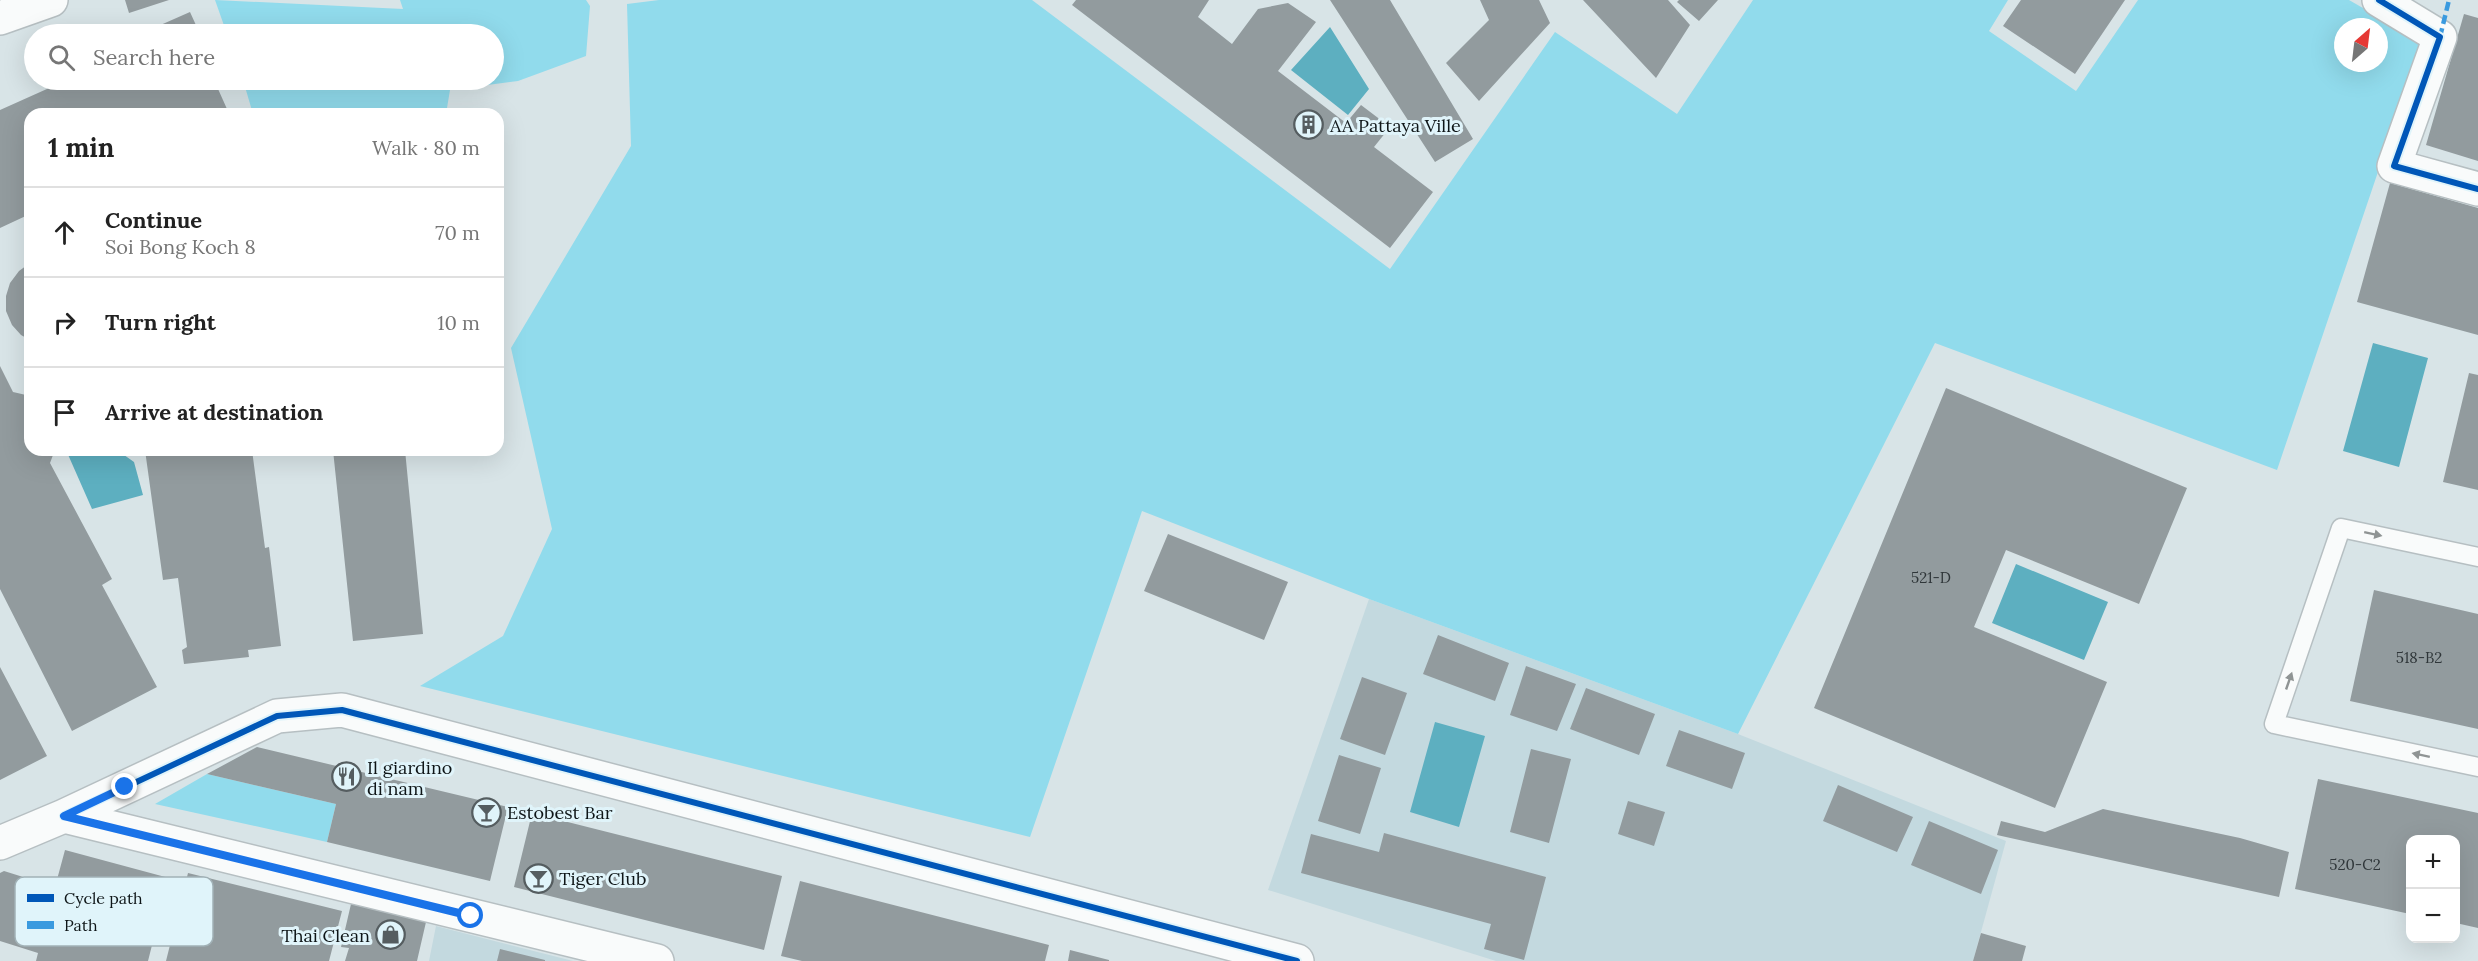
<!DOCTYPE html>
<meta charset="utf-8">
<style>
:root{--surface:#fff;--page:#f6f6f6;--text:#222;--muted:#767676;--line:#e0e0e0}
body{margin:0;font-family:Lora,serif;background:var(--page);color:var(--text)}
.controls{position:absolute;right:18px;bottom:18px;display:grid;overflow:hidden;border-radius:12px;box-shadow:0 6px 24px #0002}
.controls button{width:54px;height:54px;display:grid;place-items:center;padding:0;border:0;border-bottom:2px solid var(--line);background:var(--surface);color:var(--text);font:30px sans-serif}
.compass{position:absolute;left:2334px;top:18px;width:54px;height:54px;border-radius:50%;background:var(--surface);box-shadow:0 6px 24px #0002;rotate:28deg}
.stop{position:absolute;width:18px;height:18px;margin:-14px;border:4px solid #1a73e8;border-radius:50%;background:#fff}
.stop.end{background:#1a73e8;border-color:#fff;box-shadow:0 2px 6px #0008}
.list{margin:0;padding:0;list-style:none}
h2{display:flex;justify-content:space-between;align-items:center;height:78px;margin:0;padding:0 24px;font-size:26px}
h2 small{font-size:20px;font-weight:400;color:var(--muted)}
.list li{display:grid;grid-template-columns:39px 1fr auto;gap:18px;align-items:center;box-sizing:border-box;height:90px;padding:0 24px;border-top:2px solid var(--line)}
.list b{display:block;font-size:22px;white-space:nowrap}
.list p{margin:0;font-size:20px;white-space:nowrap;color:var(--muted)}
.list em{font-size:20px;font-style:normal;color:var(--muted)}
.icon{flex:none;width:33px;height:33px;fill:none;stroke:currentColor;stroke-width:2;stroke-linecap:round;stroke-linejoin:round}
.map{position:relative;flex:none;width:2478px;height:961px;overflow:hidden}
.search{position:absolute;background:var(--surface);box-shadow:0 6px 24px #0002;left:24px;top:24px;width:480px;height:66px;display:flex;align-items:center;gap:15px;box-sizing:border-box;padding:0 21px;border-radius:33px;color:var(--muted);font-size:22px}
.panel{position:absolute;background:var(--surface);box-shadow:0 6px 24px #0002;left:24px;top:108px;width:480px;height:348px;border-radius:18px}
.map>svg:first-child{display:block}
</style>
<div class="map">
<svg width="2478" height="961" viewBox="0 0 2478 961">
<rect width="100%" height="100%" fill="#d8e4e7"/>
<path fill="#c3d9df" d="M1369,599L1738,734L2006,841L1973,961H1496L1268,890Z
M436,926L573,961H429Z"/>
<path fill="#91dbec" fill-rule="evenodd" d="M215,0L403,9L400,0H586L590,6L586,56L518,81L450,90L446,114H253L243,80H494V34H227Z
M659,0H1032L1390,269L1555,32L1677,114L1753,0H2008L1989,31L2076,91L2138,0H2349L2422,42L2277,470L1935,343L1738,734L1369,599L1142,511L1030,837L420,686L503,636L552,529L511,348L631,146L627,4ZM2343,27H2379V63H2343Z
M207,774L336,804L327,842L155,804Z"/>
<path fill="#5dafc0" d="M1330,27L1369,89L1348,115L1291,70Z
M2373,343L2428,358L2399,467L2343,451Z
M66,450H117L134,462L143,495L92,509Z
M2016,564L2108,602L2084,660L1992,623Z
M1435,722L1485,736L1459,827L1410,812Z"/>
<path fill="#929b9e" d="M125,0H169L129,13Z
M1076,0H1209L1198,17L1232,44L1258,9L1288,3L1316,22L1278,71L1346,123L1361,105L1390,127L1374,147L1433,192L1390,248L1072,5Z
M1330,0H1390L1473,139L1435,162Z
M1480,0H1539L1550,23L1479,101L1446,63L1489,20Z
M1583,0H1668L1690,25L1656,78Z
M1679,0H1718L1699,21L1677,2Z
M2021,0H2125L2075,74L2003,26Z
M190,12L200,34H140Z
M2464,14L2478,18V161L2426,145Z
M67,80H214L227,109L216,114H30V214L0,228V110Z
M2390,183L2478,208V335L2357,302Z
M30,263V340L21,335L12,325L6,311V296L10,283L19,271Z
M0,366L13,392L26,395L30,404V450H51L53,455L50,463L112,579L102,585L157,687L72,731L0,589Z
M2469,373L2478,375V490L2443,482Z
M1946,388L2187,488L2139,604L2006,550L1974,627L2107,682L2055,808L1814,708Z
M145,450H252L265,548L269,547L281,646L248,650L249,657L184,664L182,650L187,647L178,578L163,580Z
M333,450H405L423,634L353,641Z
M1168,534L1288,582L1264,640L1144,591Z
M2374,590L2478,614V729L2350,701Z
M1438,635L1509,663L1495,701L1423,674Z
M1526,666L1576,684L1557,731L1510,715Z
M0,667L47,756L0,780Z
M1362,677L1407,693L1385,755L1340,739Z
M1586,688L1655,714L1639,755L1570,729Z
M1679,730L1745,753L1732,789L1666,766Z
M257,747L508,807L490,881L327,842L336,804L207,774Z
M1531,749L1571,759L1549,843L1510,832Z
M1339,755L1381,768L1360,834L1318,821Z
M2318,779L2478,813V928L2456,923V840H2410V914L2295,889Z
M1838,785L1913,817L1897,852L1823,821Z
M1628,801L1665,812L1654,846L1618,834Z
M2103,809L2240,838L2289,852L2279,897L1997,835L2001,821L2045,832Z
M532,813L782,876L764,950L514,887Z
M1929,821L1998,850L1981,894L1911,865Z
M1384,833L1546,877L1524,960L1484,949L1491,924L1301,873L1311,834L1379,852Z
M65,850L169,878L148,961H36L38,953L0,941V873L4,871L55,887Z
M188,873L342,911L329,961H166Z
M800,881L1049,945L1045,961H802L781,956Z
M351,904L426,922L417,961H345L349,948L341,947Z
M1981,933L2026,946L2022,961H1973Z
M500,949L545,960V961H497Z
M1070,950L1109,960V961H1068Z"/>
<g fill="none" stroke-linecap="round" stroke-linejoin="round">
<defs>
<path id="lane" d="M2478,557L2341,528L2274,724L2478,767"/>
<path id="street" d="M2379,0L2440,37L2394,166L2478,189
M0,18L51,0
M64,816L277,716L342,710L1297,961
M0,843L64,816L657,961"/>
</defs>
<use href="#lane" stroke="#b6bfc2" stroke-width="21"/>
<use href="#street" stroke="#b6bfc2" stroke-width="36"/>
<use href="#lane" stroke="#f9fbfb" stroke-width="18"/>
<use href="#street" stroke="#f9fbfb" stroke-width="33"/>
<path stroke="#3a9adf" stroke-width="4.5" stroke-dasharray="9 4.5" stroke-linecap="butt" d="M2440,37L2449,0"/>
<defs>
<path id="cycleway" d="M2379,0L2440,37L2394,166L2478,189
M64,816L277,716L342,710L1297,961"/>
</defs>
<use href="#cycleway" stroke="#e0f4fa" stroke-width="10"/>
<use href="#cycleway" stroke="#0057b8" stroke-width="6"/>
</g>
<defs><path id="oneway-solid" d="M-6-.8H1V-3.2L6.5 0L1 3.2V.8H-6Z" transform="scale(1.5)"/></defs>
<g fill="#8f9494">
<use href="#oneway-solid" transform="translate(2373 534) rotate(12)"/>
<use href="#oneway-solid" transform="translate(2289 681) rotate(-71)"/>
<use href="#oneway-solid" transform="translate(2421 755) rotate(-168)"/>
</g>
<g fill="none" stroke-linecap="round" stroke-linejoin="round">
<path stroke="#1a73e8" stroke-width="8" d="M125,787L64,816L471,916"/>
</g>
<defs>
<symbol id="building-ring" viewBox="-11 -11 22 22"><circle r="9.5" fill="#e0f4fa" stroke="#555d60" stroke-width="1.5"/><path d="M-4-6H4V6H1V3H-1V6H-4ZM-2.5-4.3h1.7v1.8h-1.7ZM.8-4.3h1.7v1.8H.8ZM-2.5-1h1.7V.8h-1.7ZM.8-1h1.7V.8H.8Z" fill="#555d60"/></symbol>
<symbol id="restaurant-ring" viewBox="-11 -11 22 22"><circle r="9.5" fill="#e0f4fa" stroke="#555d60" stroke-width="1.5"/><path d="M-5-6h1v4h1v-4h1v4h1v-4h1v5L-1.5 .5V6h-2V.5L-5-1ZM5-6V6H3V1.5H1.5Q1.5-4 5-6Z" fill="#555d60"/></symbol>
<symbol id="bar-ring" viewBox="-11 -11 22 22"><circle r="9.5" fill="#e0f4fa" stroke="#555d60" stroke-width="1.5"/><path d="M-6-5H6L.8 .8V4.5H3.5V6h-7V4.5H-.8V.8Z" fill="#555d60"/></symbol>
<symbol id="shop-ring" viewBox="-11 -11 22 22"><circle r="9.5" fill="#e0f4fa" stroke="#555d60" stroke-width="1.5"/><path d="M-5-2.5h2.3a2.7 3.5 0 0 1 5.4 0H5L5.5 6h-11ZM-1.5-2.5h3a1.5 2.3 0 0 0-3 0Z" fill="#555d60"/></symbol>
</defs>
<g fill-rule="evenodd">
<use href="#building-ring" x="1292" y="108" width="33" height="33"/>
<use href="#restaurant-ring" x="330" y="760" width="33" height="33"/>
<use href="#bar-ring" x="470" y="796" width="33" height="33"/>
<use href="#bar-ring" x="522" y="862" width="33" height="33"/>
<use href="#shop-ring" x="374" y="918" width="33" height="33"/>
</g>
<g text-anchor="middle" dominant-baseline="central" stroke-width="6" stroke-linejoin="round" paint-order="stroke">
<g font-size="15" fill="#2f3639">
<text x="1931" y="577">521-D</text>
<text x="2419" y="657">518-B2</text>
<text x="2355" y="864">520-C2</text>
</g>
<g font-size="18" fill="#0e1517" stroke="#e0f4fa" text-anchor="start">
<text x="1330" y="125">AA Pattaya Ville</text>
<text x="367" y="767">Il giardino<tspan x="367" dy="21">di nam</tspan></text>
<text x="507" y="812">Estobest Bar</text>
<text x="559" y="878">Tiger Club</text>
<text x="370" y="935" text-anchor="end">Thai Clean</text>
</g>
</g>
<rect x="15" y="877" width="198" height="69" rx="9" fill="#e0f4fa" stroke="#a1b1b6" stroke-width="1.5"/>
<rect x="27" y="894" width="27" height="8" fill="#0057b8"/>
<rect x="27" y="921" width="27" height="8" fill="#3a9adf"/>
<g font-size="16" fill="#0e1517">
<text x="64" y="904">Cycle path</text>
<text x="64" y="931">Path</text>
</g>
</svg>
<div class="controls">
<button>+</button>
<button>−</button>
</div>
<svg class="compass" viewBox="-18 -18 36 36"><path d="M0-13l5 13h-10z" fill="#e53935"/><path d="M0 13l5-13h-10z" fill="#767676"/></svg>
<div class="stop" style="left:471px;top:916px"></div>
<div class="stop end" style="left:125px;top:787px"></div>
<div class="search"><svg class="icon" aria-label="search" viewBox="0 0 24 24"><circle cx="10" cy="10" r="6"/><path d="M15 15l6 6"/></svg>Search here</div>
<section class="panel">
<h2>1 min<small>Walk · 80 m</small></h2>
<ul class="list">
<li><svg class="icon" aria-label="ahead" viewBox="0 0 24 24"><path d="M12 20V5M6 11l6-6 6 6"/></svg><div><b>Continue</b><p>Soi Bong Koch 8</p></div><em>70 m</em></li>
<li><svg class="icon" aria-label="right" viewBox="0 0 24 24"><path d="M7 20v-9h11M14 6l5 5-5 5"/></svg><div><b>Turn right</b></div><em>10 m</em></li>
<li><svg class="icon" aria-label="arrive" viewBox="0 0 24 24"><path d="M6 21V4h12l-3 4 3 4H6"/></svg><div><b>Arrive at destination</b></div></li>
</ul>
</section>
</div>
